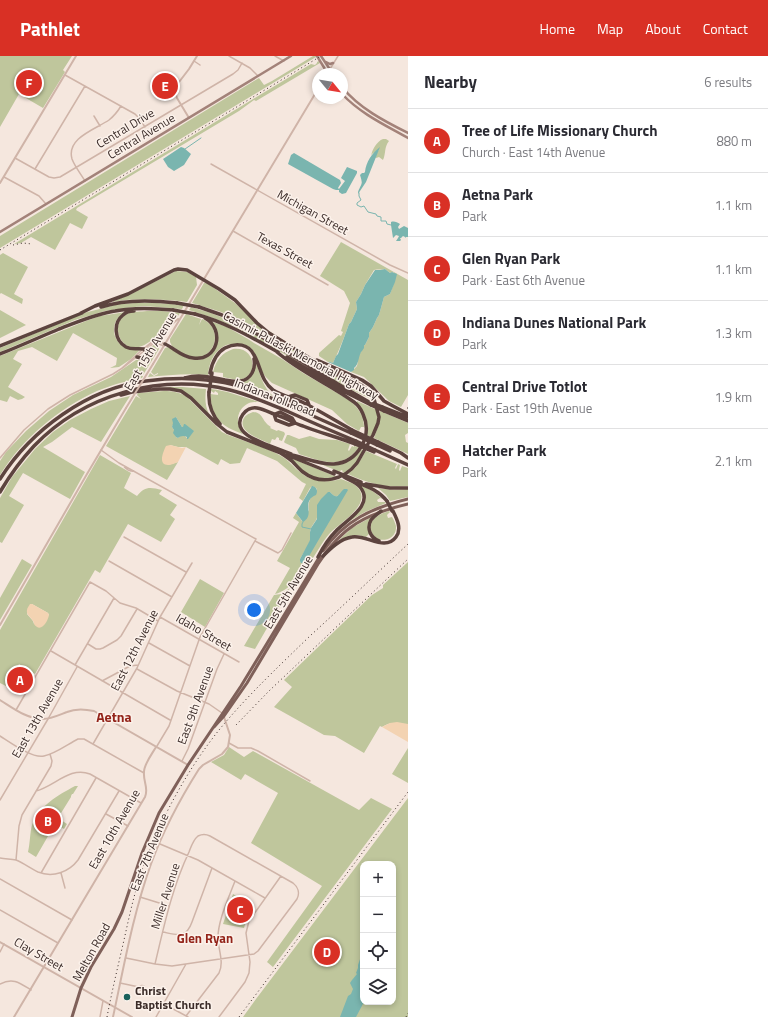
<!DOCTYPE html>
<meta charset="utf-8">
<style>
:root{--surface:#fff;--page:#f7f7f7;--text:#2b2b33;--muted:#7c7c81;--line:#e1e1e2;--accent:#d93025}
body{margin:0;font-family:"Titillium Web",sans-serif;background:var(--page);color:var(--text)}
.controls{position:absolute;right:12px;bottom:12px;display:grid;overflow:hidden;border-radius:8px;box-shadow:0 2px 6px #0003}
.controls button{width:36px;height:36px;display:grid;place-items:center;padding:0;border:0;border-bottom:1px solid var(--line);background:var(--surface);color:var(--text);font:20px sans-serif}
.compass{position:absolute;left:312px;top:12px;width:36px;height:36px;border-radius:50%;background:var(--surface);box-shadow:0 2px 6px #0003;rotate:120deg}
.you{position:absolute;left:254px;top:554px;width:14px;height:14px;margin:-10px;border:3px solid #fff;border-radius:50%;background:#1a73e8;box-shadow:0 0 0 6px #1a73e833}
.badge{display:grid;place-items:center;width:26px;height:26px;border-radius:50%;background:var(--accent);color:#fff;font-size:13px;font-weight:700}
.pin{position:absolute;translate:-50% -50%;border:2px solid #fff;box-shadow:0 1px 4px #0006}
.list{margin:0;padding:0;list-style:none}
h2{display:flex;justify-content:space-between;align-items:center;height:52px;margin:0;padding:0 16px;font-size:17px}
h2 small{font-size:13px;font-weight:400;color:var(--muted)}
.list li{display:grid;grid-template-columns:26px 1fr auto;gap:12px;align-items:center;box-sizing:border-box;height:64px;padding:0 16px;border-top:1px solid var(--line)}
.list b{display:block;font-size:15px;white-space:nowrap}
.list p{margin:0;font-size:13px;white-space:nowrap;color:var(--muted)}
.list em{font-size:13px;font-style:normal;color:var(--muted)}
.icon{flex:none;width:22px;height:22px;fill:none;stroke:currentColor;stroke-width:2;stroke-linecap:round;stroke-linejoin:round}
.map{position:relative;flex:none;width:408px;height:961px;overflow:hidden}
header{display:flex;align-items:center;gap:24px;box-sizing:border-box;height:56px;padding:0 20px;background:var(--accent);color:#fff}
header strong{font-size:19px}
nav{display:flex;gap:22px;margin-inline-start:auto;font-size:14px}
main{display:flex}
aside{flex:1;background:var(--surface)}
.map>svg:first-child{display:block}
</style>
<header>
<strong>Pathlet</strong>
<nav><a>Home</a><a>Map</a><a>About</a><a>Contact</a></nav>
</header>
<main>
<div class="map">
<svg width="408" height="961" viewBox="0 0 408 961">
<rect width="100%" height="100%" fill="#f5e7de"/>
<path fill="#bfc69c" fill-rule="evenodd" d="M0,0H72L63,14L65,16L43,52L19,38L0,71Z
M313,0H316V1L0,192V180L259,22L264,29L272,25Z
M319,5L320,7L256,45L254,44L239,55L77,152L76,154L88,161L82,173L70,167L55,194L31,181L21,187L14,188L311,8L315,9L317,7V6Z
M383,83H386L389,85C384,91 386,98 383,104L379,101L376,102L375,101L379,93L372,98L371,100C372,94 377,85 383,83Z
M341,186L408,224V339L401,351L389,345L364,321L351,316L357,310L358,305V301L364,289H365L369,281V277L373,271L377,262L379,259L384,241L390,238L394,227L395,218L393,216L390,217L385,213C381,214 378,213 374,214L365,229L361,238L356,246L357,253L351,266L349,268C344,282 339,294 333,307L330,306H328L319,300V297L339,279L341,280L343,276L341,275L350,247L344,235L320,220Z
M3,197L28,211L14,238L23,243L22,248L1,237L0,238V199Z
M176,215L187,216L196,221L197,229L187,246C161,243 138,242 111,246L129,239Z
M204,227H207L235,247L255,266L333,316C299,303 271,279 239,263C224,256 208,252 192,247Z
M136,247H157L184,249L182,253L144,250L125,252L105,255L75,264L0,296V292L84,257L119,248Z
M191,251L211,257L238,268L306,310L233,270L213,262L189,254Z
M0,254L26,269L0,282Z
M147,255H162L180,257C175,265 167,271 160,277C154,282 147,289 139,291C119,296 109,266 128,257C134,255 141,256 147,255Z
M126,256C122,259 117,262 115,267C110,284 124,296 140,294L131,303L119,311L110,312L116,309L117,302L73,277L57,305L32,291L18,295L13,303L22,308L8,331L25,341L22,343L18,344L10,340L7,346L0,344V300L86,265L100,260Z
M186,258L201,263L199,269L202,263C225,272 215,306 191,301C184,299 177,293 172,290L170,286V283Z
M213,266L227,271L248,283L254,287L282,303L303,317L349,344C358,351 364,360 364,371H361L359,375L347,368L332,354L272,327C268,323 264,320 262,315C255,302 256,287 237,288C232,288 228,288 224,290C213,297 209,307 208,319C188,317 168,319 148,321L150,317L154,320L158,318V317L154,319L151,316L165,292L168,291C178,297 194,310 206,301C210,298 214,291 217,287Z
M155,288L159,289V293L143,319L136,317L143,320L142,322C135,324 127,325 120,327C112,329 105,332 97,335C58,353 23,382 0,419V405L6,396L26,375L49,355L73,339L111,321L136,304H141L145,302L146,294Z
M233,293C255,290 259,318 242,323C236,325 229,322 223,321V317L213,316C216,304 222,297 233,293Z
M256,306C260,319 263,331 273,340L254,332L238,327L239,326L249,323Z
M315,312L359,330L367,336L373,344L348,332Z
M170,331H182L206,333C205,342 205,350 209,358L188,338L161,332Z
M211,333C228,335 243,341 259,346C256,346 252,346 249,347C236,353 235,368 243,378C221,370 212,363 210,338L218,339V337L215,335L214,337L211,335Z
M164,335C172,335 178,336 186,340L222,376L228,379C246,386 265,391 281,400C289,404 293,411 300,416C311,426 327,427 341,423C345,425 351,426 355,429C376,446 341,466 330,477C322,486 316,498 309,508L306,507C298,520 291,534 275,538L290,512L277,505L299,466L293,462L296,457L302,465L309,454C307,445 312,440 317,433L313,430L310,432L303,445L299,442L306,428L302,426L277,405L247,392L240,407L230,408L221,403L218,409L186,391H178L170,389L168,409L178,406L167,424L106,390L136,340L141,343L137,339L138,337ZM176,361L182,371H183L188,383L185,380H180L178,382L176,381L174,374L172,371ZM341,435L301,507L300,503C303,497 308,491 310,485C311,481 309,476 311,472C316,463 318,465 317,454L330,436C335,442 338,442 341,435Z
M130,340L101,386L72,371L52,386L43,391L85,416L70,443L23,417L9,440L24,449L2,487L0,486V442L12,421L35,393L53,376L70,364L91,353L109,345Z
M357,345L377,354V368L371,381L367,379V374L357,347Z
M380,355L408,367V377L405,379L406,386L408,387V398L374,382L380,365Z
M253,356C264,357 261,365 271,371L270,372L277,375L278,374L284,376L285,378L282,385L279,384V382L277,381L275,384L272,383L270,388C261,383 239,377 243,364C245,359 248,358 253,356Z
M287,379H289L299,383L310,380L319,383L337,384L350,388L348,394L349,395L352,390L354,391V390L359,391C342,415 321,405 299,398L296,392L285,387L284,386Z
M362,393L363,394L355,408L345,417L342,416L343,415L341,414L340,416L318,407L332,409L357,399Z
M366,395L397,408L395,412L396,413L398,408L400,409L399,414L400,415L402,410L408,412V430C384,432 370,428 348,418L356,411Z
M100,399L131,417L124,432L137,440C145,430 150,431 162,434L159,438L177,449L170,459L175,463L161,486L128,468L100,517L95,514L35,618L19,608L6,630L0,627V574ZM32,548L48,557L49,559L34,568L33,565L27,558Z
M291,402L337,421C327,423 315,423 305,417C300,413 296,407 291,402Z
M360,429L371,434L383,443L380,442L377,444L378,446H385L386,447L365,456L348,466L358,456L364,445Z
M378,432L394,434L408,433V441L390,445L386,439Z
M389,455L390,456L387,459L388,462L392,461C394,464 395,467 396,470C397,481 386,486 377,483C362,469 375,459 389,455Z
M373,460L369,478L366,481L358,479L339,484L352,472Z
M22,503L32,509L0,564V542Z
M408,506V673C397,667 393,664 382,671L380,670L364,697L335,680L324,679L274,651L292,631L284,624L372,539L383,532V529Z
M200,523L224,537L205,571L181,556Z
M290,532L255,593L244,590L274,539L281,538Z
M229,691L244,701L253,695L359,754L371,742L392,753L273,911L267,906L322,830L251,787L278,737L245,718L241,724L211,706L224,699Z
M408,692V727L392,718Z
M75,730H78L73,738H72L71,740V741L58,762L67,768L64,773L55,768L36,801L28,796C30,788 30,776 32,769C41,748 57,740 75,730Z
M408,742V961H243L256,943ZM363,808H393V946H363Z
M233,838L255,851L247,862L244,872L223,868Z"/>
<path fill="#f3d3b2" d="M170,389L182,392L186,391L178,406C175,407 171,409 168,409C157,409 164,394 166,390Z
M30,548H32L48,557L49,559C48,565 41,578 34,568C34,567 34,566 33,565C31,561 26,559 27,554C27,552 29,550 30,548Z
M397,666L408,668V686L382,671L390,667Z"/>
<path fill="#7ab5af" d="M181,91L184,92L191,98L184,109L174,115L168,111L163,103Z
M380,91L366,126L358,138V136C362,126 363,129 360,119L362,117H364L365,116C366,106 372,97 380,91Z
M294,97L340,124L341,127L338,132L339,133L345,125L341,122L347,111L357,115V117L346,137L342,138L339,136V134H336L333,133L288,108L291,99Z
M391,166C394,165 397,166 400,168L398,171L399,173L404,170L408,172V181H406L405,182V181L403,180L401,182H400L401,184L400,185H396L398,182L399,180L396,179L393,182L391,169Z
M385,213L390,217L392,216L397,218L395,226L390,238L384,241L379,259L377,262L373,271L369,277V281L365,289H364V292L362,295L361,296C358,302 359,308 354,312V314L351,316L328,306H330L333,307L336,300L338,298L349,268L351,266L357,253L356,246L361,238L365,229L375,214H380Z
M176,361L182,371H183L184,368H185L194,375L188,383H187V381C184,379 180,380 178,382L176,381L173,377L174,374L172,371L173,367L172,363Z
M312,430H313C317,432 318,435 316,439C300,446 316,459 303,466L296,457Z
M344,433H347L348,434L305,507H301L300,505V503L308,488L310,484V476L311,472L317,463V449L321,443L328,436H330C338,445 338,438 344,433Z
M362,897H363L364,946L356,961H340L348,940L351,938L353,933L350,927L352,924L357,918L356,917L358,912V909Z"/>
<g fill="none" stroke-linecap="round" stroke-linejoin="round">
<path stroke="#7ab5af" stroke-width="1" d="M185,93L201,82
M359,137V140L361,144L357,147V149L361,151L364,150L368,156L376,158L377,160L381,161V165H386L387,168L391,169
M303,466L302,468V471L311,473"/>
<path stroke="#cfb4a8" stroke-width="1.5" d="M229,0L250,12L258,20
M275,0L284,5
M194,5L200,9
M330,13L338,0
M65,19L135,58L139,62L145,71
M94,60L100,70
M15,102L49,121L54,122L60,121L233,18L238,14L242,7
M211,108L390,209L408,217
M35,113L85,30
M4,121L39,140L46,148
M85,125C81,118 75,111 72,103C66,82 96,73 109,64C114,60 118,55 121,50
M233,175L328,229
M122,312L143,293
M101,394L119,407L256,483L200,581L169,670L157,690
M0,402L24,374L48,353L70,339L113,318L124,311L154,287H156L164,290
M123,409C125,413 130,416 134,415
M124,481L186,516
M255,485L278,497L282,494L291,477
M109,505L172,541
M160,561L239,606
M149,587L190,610
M88,588L96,593H100L103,592L117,584L121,580L137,553
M51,595L170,664
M75,609L114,542
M137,613L177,635L209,648L222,657
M102,625L130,610L138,609
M16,654L90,526L106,535L120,547L136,552L158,565
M0,680C11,687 33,703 44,700C55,698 68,688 78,683H84L144,717
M229,687L238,692H251L258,695L310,725
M93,688L137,612L160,561L192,507
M182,705L188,693L217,613L224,598
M36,735C55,730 70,710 90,718L141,747
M0,744L48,663L77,611
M106,758L128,770
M160,788L198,804L265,842
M0,802C5,803 11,803 16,804C24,807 31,813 38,816C53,822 69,816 78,804L119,735
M16,804L19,770L22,759L51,710L52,705L50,698
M41,817L96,722
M61,817L65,832
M0,823L72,864
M140,841L169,850
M0,854L58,887
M163,876C177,879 186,883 192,866L212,812
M0,896L4,888
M126,902L155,908L172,910L254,898L258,895L297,843C300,837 298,831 293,827L210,780C206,778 202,778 198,780C193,784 191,791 189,796C172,832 164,870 155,908
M120,927L139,931
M0,928C13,921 20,927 31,934
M139.5 932a2.5 2.5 0 1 1 5 0a2.5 2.5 0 1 1-5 0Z
M164,948L188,961
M186,960L219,917C224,907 219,895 218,884C217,866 229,841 235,825
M100,961L103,945
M156,961L186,908
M219,961L245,926L249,917L250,906L246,877L249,865L281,820"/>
<path stroke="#cfb4a8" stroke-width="2" d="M189,62L177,42L175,36L176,30L189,13L197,0
M0,127L76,0
M152,285L178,263
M144,293C153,285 153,283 165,288
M153,308L318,33
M0,569L87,418L126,352
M0,644C13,652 27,663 43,663C51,663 59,659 67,656C76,652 85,653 94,655L188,709
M0,886L132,961
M14,961L145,741C149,732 143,726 144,716C144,708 152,698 156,691
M113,961C124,910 133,858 151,808C163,775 180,743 199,713L203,709L222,698L228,691L230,679L224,661"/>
<path stroke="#a38279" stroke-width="2.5" d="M317,0L328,18
M321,0L333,18
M326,6L330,8L333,7
M342,31C359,52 384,65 408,77
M342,38C361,58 385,69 408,82
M0,176L291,0"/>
<path stroke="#7f6059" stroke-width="3" d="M323,495C345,464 372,452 408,443
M214,671L224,660L247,627L318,508C342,470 366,458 408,448
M72,961L81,932L91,911L114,873L122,856L142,797L159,757L188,709L241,630L266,589L320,500"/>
<path stroke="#5d443f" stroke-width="3.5" d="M101,251C125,243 152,244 177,247
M199,251L222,259L236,265L338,328L369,346
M134,255C130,255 126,256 123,259C113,267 114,284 126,291C132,294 137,292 144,293L146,296L145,300L141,302L137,301
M81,257L95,250L128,238L174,214L178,213L187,214L219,233L235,244L257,267L269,277L311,303L361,329L369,335L374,343L376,350L379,361L378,367L373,379L357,407C344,424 321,430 303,416C299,413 296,409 292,405C288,402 284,399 279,396
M195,258C225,266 251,281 278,296
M165,288C174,292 182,301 193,302C217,306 226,274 205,262
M0,290L82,257
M277,296C300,316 329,328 354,346C358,349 361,353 363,358C373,380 358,406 334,408C321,409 305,402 292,399
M0,298C20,290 40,281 59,273C78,266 95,258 115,255C134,251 153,252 173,254
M287,301L345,336L371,349
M299,301L319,312L337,319
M317,304L362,324L371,330L384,345L393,350L408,358
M210,317C212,307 216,297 225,292C236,286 249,288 254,299C261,311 261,325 273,334C282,340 294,342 304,347C320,355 336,365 352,374
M185,322C198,318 212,321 225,324C230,325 236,326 241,325C251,323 256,313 254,303
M209,336C208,349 212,359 220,368
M121,339L132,336L160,333H170L181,335L191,342L217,368L227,376L281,397
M288,341L295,339L307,344L309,349
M288,341C292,349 301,353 310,351
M382,351L408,361
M384,355L408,365
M274,358L276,364L289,369L295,367
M275,358L280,356L292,362L295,367
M378,386L401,397L408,402
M262,387L291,398
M263,387C256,384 247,381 242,374C235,364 246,350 257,352C263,353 269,356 274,358C284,361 293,367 303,370C320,377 338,381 355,388
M377,389L390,395
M375,394L408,409
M287,399L334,418
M0,423C31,374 88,332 146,325C162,323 179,322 195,323C207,324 219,325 231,328C252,333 271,342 290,350C311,359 331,368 351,377
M358,427C369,431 379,435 387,445
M366,428L390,432H408
M0,436C10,419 21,404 34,390C84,338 160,317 230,334C250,339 270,348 289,356C311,366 334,376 356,385
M379,485C371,482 366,473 371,464C374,460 378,458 381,455
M323,500C331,492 340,483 352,481C366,478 385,496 396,481C402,473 397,463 393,455
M318,501C323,491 328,483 336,475C346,464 375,449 360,431C356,426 349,424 344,421"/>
<path stroke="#3b2c29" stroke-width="1" stroke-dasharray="1 3" stroke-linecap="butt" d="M13,189L23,187L32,188
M0,194L321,0
M407,352H408
M236,669L269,635L408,503
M107,961C112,935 118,910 124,884C130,857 136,829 146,803C164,757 188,713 219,674C247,640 279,610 311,579C344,549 376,518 408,488
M239,961L408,736
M406,961L408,957"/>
<path stroke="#cfb4a8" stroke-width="2" d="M126,352L153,308"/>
<path stroke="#5d443f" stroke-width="3.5" d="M177,247L199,251
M173,254L195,258
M209,336L212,317
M369,346L382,351
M371,349L384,355
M352,374L378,386
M351,377L377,389
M356,385L375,394
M355,388L374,396
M334,415L361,426
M387,445L392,455"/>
</g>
<circle fill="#1a615b" stroke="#fcf2eb" stroke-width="1.5" cx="127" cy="941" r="4"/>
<g text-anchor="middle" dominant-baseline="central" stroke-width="3" stroke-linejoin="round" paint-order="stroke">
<g font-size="12" fill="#3b2c29" stroke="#fcf2eb">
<text transform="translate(125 72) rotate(-31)">Central Drive</text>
<text transform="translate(141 80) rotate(-31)">Central Avenue</text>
<text transform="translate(313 156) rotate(29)">Michigan Street</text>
<text transform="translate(285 194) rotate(29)">Texas Street</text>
<text transform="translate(150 295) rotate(-59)">East 15th Avenue</text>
<text transform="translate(301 299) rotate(28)">Casimir Pulaski Memorial Highway</text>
<text transform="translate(275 341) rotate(21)">Indiana Toll Road</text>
<text transform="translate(288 536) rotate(-59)">East 5th Avenue</text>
<text transform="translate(204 576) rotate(30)">Idaho Street</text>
<text transform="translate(134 594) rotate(-63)">East 12th Avenue</text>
<text transform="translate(195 649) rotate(-70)">East 9th Avenue</text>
<text transform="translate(37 662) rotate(-60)">East 13th Avenue</text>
<text transform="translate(114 773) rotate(-60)">East 10th Avenue</text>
<text transform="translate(149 796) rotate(-68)">East 7th Avenue</text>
<text transform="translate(165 840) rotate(-72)">Miller Avenue</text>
<text transform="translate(91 896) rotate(-61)">Melton Road</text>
<text transform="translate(39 898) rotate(30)">Clay Street</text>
</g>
<g font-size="12" font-weight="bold" fill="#3b2c29" stroke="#fcf2eb" text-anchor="start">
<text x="135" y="934">Christ<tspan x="135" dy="14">Baptist Church</tspan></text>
</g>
<g font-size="13" font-weight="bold" fill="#93241a" stroke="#fcf2eb">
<text x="205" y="882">Glen Ryan</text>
</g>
<g font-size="14" font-weight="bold" fill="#93241a" stroke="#fcf2eb">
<text x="114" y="660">Aetna</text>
</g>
</g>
</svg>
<div class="controls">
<button>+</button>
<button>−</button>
<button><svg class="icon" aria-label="locate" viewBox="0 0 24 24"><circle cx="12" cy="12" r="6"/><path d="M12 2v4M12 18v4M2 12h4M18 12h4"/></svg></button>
<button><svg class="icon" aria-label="layers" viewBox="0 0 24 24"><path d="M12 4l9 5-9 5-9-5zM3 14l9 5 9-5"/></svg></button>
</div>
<svg class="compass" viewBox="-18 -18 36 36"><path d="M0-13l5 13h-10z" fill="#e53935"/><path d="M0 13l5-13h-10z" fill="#7c7c81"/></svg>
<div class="you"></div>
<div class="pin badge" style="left:20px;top:624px">A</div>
<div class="pin badge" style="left:48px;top:765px">B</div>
<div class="pin badge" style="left:240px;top:854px">C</div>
<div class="pin badge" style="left:327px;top:896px">D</div>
<div class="pin badge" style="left:165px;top:30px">E</div>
<div class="pin badge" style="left:29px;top:27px">F</div>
</div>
<aside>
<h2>Nearby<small>6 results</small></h2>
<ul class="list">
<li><span class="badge">A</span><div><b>Tree of Life Missionary Church</b><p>Church · East 14th Avenue</p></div><em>880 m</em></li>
<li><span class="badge">B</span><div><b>Aetna Park</b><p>Park</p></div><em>1.1 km</em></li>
<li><span class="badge">C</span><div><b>Glen Ryan Park</b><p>Park · East 6th Avenue</p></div><em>1.1 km</em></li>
<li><span class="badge">D</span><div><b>Indiana Dunes National Park</b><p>Park</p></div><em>1.3 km</em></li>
<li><span class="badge">E</span><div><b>Central Drive Totlot</b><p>Park · East 19th Avenue</p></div><em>1.9 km</em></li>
<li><span class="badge">F</span><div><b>Hatcher Park</b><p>Park</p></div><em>2.1 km</em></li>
</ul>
</aside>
</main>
